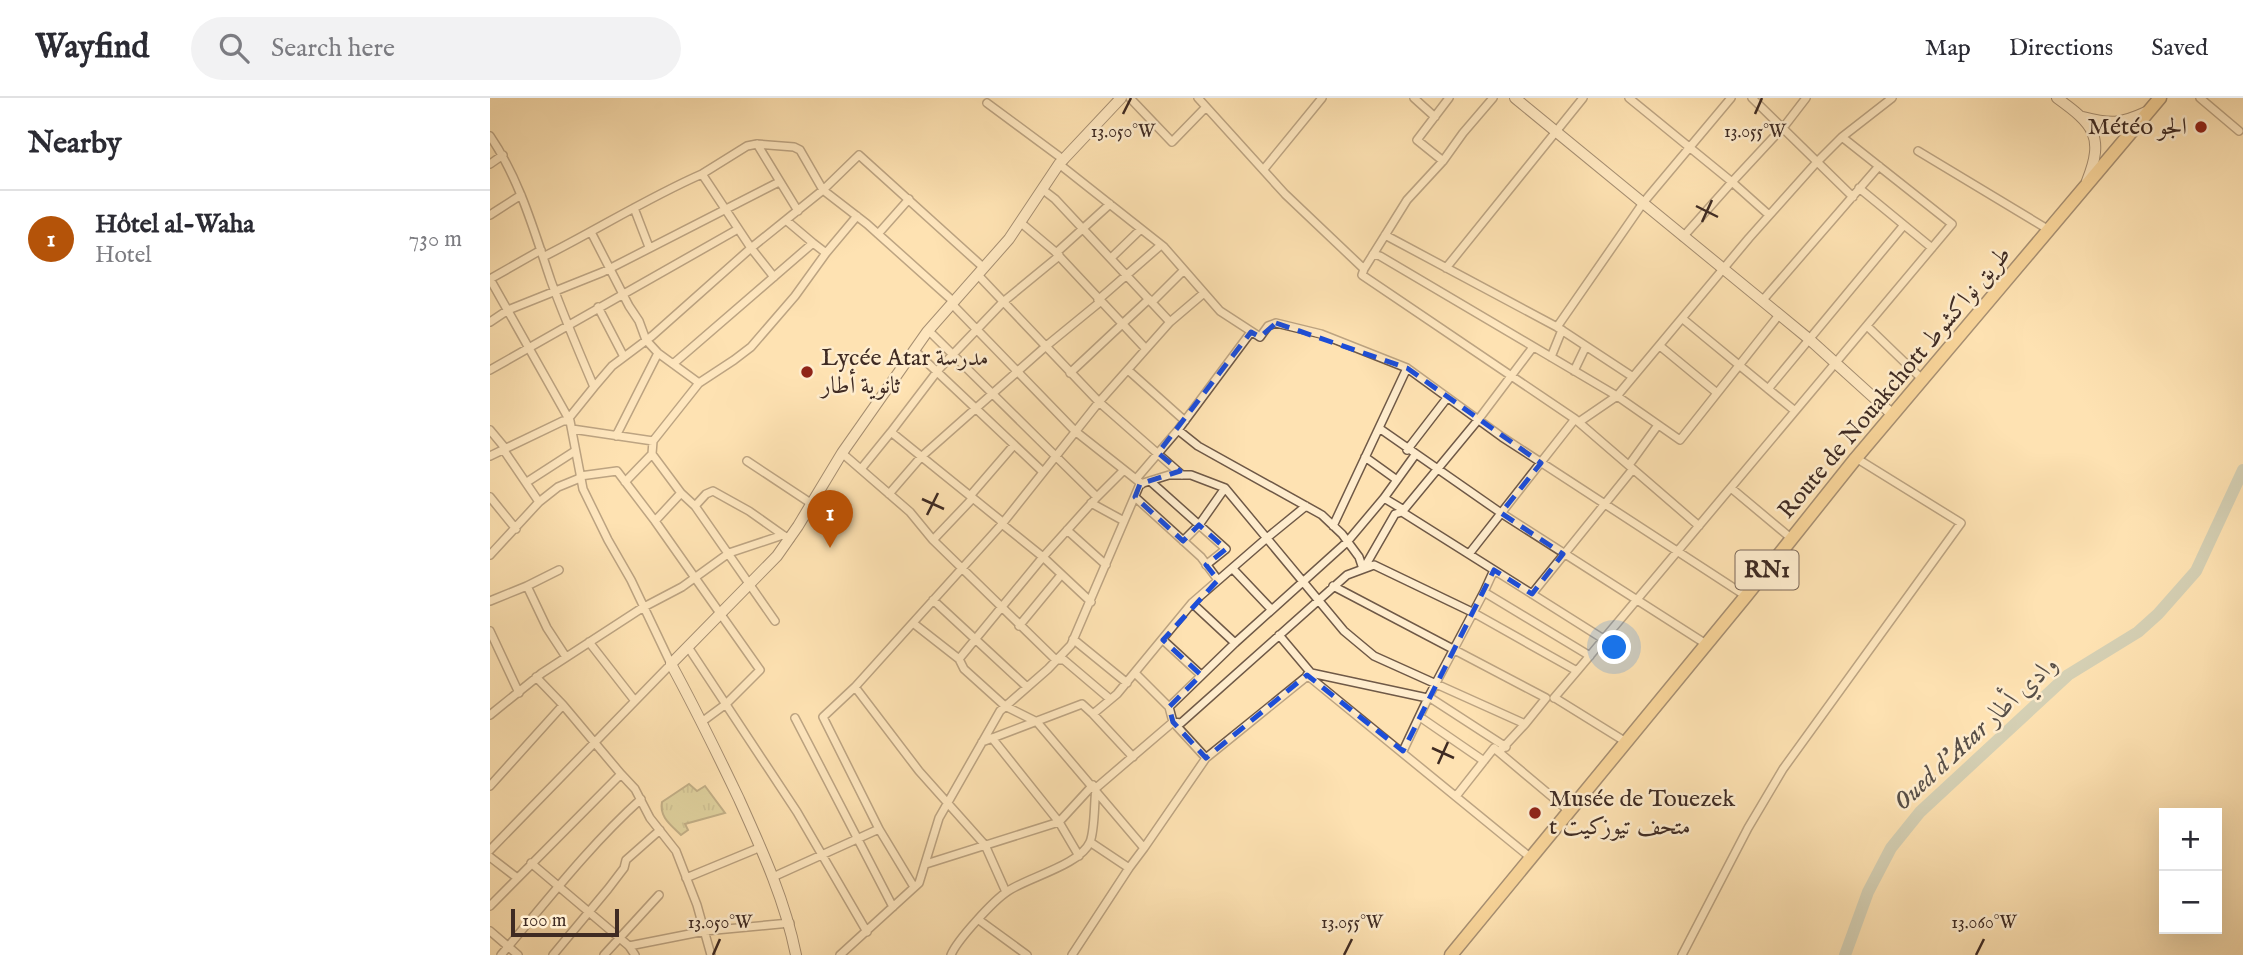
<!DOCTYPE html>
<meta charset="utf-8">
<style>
:root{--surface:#fff;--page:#f2f2f3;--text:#2b2b33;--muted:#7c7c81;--line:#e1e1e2;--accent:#b45309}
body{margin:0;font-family:"IM FELL English",Amiri,serif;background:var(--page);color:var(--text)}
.controls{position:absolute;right:21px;bottom:21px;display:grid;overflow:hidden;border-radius:0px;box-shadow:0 7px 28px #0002}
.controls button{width:63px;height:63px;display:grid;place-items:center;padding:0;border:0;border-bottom:2px solid var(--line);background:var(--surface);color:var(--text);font:35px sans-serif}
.scale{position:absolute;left:21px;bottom:18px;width:108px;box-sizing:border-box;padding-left:7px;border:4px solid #3f2b23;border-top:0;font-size:19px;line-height:24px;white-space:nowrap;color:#3f2b23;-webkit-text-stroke:5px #feeccd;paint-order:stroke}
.you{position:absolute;left:1125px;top:550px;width:24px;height:24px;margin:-18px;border:5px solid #fff;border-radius:50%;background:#1a73e8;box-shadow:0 0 0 10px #1a73e833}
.badge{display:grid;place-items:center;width:46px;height:46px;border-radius:50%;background:var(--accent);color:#fff;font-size:23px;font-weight:700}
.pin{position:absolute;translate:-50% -58px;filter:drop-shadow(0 2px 4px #0008)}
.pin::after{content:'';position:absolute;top:37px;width:24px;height:21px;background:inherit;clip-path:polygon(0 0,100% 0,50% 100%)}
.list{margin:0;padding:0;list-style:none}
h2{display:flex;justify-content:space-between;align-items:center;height:91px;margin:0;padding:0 28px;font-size:30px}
h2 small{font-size:23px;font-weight:400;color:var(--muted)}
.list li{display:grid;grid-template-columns:46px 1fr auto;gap:21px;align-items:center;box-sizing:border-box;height:98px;padding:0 28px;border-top:2px solid var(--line)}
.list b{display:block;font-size:26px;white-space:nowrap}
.list p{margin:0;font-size:23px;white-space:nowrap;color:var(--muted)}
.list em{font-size:23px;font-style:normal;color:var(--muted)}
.icon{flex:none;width:38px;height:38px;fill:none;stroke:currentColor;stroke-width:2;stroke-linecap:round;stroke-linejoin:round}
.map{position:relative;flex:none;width:1753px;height:857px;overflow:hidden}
header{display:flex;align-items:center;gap:42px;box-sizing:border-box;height:98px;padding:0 35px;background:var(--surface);border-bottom:2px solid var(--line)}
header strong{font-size:33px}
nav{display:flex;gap:38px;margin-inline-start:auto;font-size:24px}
.search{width:490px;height:63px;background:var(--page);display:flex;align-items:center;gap:18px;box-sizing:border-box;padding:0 24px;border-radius:38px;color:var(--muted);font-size:26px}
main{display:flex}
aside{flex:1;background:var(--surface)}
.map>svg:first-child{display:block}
</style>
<header>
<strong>Wayfind</strong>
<div class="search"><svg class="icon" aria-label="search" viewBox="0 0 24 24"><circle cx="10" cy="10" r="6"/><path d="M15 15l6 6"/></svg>Search here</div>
<nav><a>Map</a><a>Directions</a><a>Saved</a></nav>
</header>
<main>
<aside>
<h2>Nearby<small></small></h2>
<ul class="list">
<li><span class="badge">1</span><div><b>Hôtel al-Waha</b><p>Hotel</p></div><em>730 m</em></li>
</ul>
</aside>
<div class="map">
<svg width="1753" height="857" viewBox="0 0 1753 857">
<defs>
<pattern id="park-tufts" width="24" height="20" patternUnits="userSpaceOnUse" patternTransform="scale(1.75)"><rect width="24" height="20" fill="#bec38d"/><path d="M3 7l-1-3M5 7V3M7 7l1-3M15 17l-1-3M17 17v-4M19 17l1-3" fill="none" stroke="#9c9f73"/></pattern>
</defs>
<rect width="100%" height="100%" fill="#fee2b2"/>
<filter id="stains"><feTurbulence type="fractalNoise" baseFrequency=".00286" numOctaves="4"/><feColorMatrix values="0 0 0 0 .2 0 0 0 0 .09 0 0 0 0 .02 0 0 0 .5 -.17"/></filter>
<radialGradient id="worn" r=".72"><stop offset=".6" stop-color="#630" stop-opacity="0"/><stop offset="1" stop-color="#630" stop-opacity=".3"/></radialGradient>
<path fill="url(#park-tufts)" stroke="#7e7758" stroke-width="2" d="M199,686L207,693L215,688L235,715L195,726L198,732L191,737C181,727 169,719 172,704Z"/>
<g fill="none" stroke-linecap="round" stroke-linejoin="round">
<path stroke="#a4bbb7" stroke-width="12" d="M1355,857L1378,794L1401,750L1430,714L1578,577L1648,534L1668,516L1706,473L1753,372"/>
<defs>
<path id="street" d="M640,0L682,44L716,9
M708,0L795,96L874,171L872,177L1085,321L1209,428
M924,0L945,19
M1139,0L1242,84L1296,26L1316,0
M1262,0L1363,99
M1710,0L1749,33
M497,5L574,62
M0,38C30,82 44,133 61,183C74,219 89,254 104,289L79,320
M267,46L308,113
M1428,53L1559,132
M953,63L927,42L959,0
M0,66L13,57
M569,66L674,149L730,213L770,239L778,228L786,225L831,236L917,270L1012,339L1256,498
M774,71L832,0
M212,76L257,48L267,46L304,49L310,52L333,92L369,57L494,170
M1369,90L1442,150
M552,91L565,101L680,224
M144,110L159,149
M0,117L31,97
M297,123L323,145
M530,124L569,157
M101,134L139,208L149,223L156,242L168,255L209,285
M388,136L419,101
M895,137L1067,229L1153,105L1241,0
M1193,139L1242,84L1279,117
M336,155L367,118
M566,155L620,106
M883,156L890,158L1127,298L1190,342L1289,217
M53,159C107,132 157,100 212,76L261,150L284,179
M621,160L651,131
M956,170L1093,0
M874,171L917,102L953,63L973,35L1003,0
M488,177L609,304L692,377
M0,181L80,323L93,391L118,442L141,482L181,566L0,752
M0,181L51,152
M608,202L671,147
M1272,203L1389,68
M662,204L694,172
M462,206L585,333L652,386
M108,209L134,259
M1193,221L1305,313
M0,224L18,212L113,174L289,84
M1377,228L1433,282
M1067,229L1143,279
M439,233L607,399L553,459L469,561L474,571L515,608L547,624L654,750L639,770
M1170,248L1227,295
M1043,249L988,322L912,414L1115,542
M425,253L553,374
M1061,259L1072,232
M0,272L248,131
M638,272L695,323
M1084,273L1096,248
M580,275L659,201
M104,289L122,268L162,238L261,150L333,92L377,126L464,204
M1278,291L1414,127
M1089,324L1127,298L1259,140L1326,65L1352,39L1402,0
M889,330L1011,415L1216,546
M82,331L163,343L162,356
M0,332L15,350
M688,332L708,348L832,417L852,436L869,459L873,471
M401,334L449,271L513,204L569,158L656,251L680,224L714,195
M126,338L168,255
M163,343L209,285L244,262L261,249L305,198L336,155L323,145L183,266
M917,352L957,300
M352,355L420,414L443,442L566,562H574L620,601
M0,358L73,323H80
M875,359L907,382L894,400
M257,363L322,406
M1139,367L1168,327
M371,371L401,334L510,422L512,426L553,459L601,504
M90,378L127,373L165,423L191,395L162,356L135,384
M646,381L688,332L761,234
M907,382L925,357
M660,383L736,451L716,467
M37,384L85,353
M1241,390L1302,441
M191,395L205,408L216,396L223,393L259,413L293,437
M399,396L431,359L555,249L610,204
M480,398L524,347
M0,399L26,431
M607,399L634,372
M645,399L711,459L728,482
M49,404L68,389L90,380
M601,405L634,423
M205,408L285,523
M165,423L270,572L236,606L213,623
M843,428L917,270
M577,432L616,467
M443,442L483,400
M693,443L709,427L735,390
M979,456L1085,321
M0,457L49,404L13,351
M874,470L905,416L912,414
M743,471L781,511
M37,488L69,472
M843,488L1056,600L1035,626
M994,494L1004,472
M1042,496L1143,371
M443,502L537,589
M0,503L37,488L57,530L76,559
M702,505L745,545
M423,525L469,561
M529,528L571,477
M0,533L29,595
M789,537L821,575
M583,541L637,585
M673,542L711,577
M99,544L145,603
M198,549L307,714L377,834
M645,575L679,609L683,624L716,660L821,575L942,601L1016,649
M817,577L1041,760
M365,589L333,619L389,731
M1064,600L1087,573
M1065,600L1136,644
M73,607L131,676
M679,609L745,545L857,444L894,400L914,412
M603,616L643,659
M0,617L52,575L152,510L192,489L239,455L293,437L300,441
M930,619L994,663
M305,620L403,809
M492,644L592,606L603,616L627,596L702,505L778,439L816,408
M913,653L938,600L994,494L1100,558
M0,688L73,607L46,579
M967,697L1004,650L1079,713
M654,750L716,660
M589,758L569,724L603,687
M0,759L26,779
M41,765L139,848L145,857
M436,766L569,724L502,640
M283,779L389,731L424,789
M196,780L271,749
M516,794L495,747L429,673L365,589L512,426L609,304L656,251
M0,808L131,676L145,691L160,720L186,753L207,807L221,857
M489,822L537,857
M0,833L28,857
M139,848L215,833L300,825
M11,857C56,804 99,748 151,701
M63,857L118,791L134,770L136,762L170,732
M114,857L169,797
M350,857L429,785L449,720L510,613L558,571L581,547L650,386L679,377H701L735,390L854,533L884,558L1035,626L1009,654
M461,857C467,842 504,802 518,793C539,779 590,767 600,744C605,732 604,705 606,690L683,624L691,625L857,477L884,467L984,515L1087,573L1462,126L1352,39
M582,857L639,770L600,744
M1192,857L1258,730L1293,671L1471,425L1366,360"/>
<path id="secondary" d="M1025,0L1319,241L1403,317
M1567,0C1603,26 1615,38 1597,83
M1593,19C1621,26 1630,26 1656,14
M306,857C295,802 272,752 249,701C227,655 205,610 181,566L287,458L308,428L352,355L437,234L519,141L569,66L631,0"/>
<path id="highway" d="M961,857L1256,498L1366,360L1670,0"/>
</defs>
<use href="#street" stroke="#6f5947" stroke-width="10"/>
<use href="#secondary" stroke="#3f2b23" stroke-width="12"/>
<use href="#highway" stroke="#3f2b23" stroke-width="15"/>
<use href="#street" stroke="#feeccd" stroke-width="7"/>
<use href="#secondary" stroke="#feeccd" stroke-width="10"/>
<use href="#highway" stroke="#efc179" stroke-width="12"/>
</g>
<path d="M0 0H1753V857H0ZM786,225L917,270L1051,365L1011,415L1073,456L1042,496L1004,472L913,653L817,577L716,660L683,624L679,609L711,577L673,542L728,482L716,467L736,451L709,427L693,443L645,399L650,386L690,373L668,355L761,234L770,239Z" fill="#fee2b2" fill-opacity=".55" fill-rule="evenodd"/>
<path fill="none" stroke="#1d4ed8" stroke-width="5" stroke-dasharray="14 9" stroke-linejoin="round" d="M786,225L917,270L1051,365L1011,415L1073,456L1042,496L1004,472L913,653L817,577L716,660L683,624L679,609L711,577L673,542L728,482L716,467L736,451L709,427L693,443L645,399L650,386L690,373L668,355L761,234L770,239Z"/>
<path fill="none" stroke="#3f2b23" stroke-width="2.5" d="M633,16L641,0M1265,16L1272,0M1206,108L1228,119M1212,124L1222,102M432,401L454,411M437,417L448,395M942,650L964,660M948,666L958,644M223,857L230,841M854,857L862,841M1486,857L1494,841"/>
<g fill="#8f2418" stroke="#feeccd" stroke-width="2.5">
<circle cx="1711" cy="29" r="7"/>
<circle cx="317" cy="274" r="7"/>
<circle cx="1045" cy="715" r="7"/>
</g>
<g text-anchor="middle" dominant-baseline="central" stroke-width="5" stroke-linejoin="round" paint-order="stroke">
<rect fill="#feeccd" stroke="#786556" stroke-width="2" x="1245.5" y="452.5" width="63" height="39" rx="5"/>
<g font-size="23" font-weight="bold" fill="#3f2b23">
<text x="1277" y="472">RN1</text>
</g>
<g font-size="24" fill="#3f2b23" stroke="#feeccd" text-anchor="start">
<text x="1697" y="29" text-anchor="end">Météo الجو</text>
<text x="331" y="260">Lycée Atar مدرسة<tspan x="331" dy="28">ثانوية أطار</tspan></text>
<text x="1059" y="701">Musée de Touezek<tspan x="1059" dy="28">t متحف تيوزكيت</tspan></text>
</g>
<g font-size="24" fill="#3f2b23" stroke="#feeccd">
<text transform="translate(1405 285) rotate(-50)">Route de Nouakchott طريق نواكشوط</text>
</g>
<g font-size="26" font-style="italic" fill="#584f48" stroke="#feeccd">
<text transform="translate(1486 635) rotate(-43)">Oued d'Atar وادي أطار</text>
</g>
</g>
<g font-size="18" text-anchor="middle" fill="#3f2b23" stroke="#feeccd" stroke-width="5" stroke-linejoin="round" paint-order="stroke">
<text x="633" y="39">13.050°W</text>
<text x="1265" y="39">13.055°W</text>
<text x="230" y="830">13.050°W</text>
<text x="862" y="830">13.055°W</text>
<text x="1494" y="830">13.060°W</text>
</g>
<rect width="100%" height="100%" filter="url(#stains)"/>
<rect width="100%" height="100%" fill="url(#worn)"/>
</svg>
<div class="controls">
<button>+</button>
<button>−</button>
</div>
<div class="scale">100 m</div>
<div class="you"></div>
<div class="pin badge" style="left:340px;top:450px">1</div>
</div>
</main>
